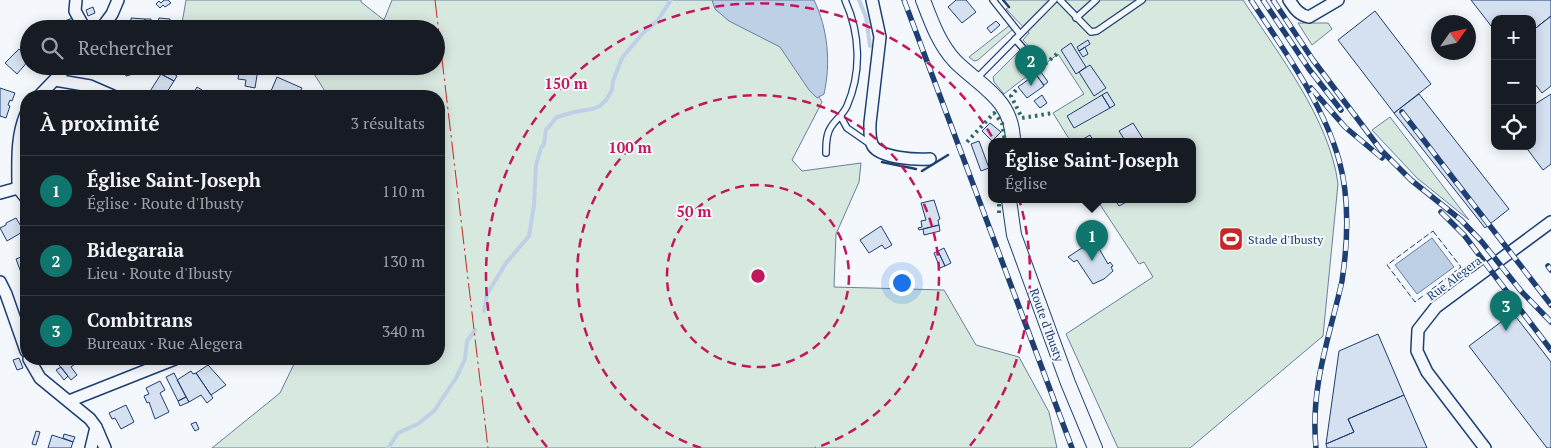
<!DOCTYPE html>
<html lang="fr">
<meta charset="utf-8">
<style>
:root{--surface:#171b24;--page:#20242c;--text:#f1f3f6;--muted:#9ea1a6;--line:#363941;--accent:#0f766e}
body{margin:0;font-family:"PT Serif",serif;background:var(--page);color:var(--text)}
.controls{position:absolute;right:15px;top:15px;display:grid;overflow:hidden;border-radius:10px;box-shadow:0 2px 12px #0003}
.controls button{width:45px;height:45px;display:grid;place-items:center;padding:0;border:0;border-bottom:1px solid var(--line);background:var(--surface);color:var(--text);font:25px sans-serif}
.compass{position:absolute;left:1431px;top:15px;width:45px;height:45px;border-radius:50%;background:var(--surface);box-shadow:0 2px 12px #0003;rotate:56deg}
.you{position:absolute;left:901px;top:282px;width:18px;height:18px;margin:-12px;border:4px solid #fff;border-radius:50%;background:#1a73e8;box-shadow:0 0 0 8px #1a73e833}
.badge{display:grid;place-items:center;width:32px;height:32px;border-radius:50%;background:var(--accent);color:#fff;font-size:16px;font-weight:700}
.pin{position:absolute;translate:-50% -41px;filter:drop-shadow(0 1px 2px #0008)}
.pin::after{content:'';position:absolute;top:26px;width:18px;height:15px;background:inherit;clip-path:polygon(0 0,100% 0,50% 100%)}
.popup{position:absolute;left:988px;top:138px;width:208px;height:65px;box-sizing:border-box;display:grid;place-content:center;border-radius:10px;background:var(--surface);filter:drop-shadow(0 1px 4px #0005);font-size:16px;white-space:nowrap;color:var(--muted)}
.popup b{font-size:19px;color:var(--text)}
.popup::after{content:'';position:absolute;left:50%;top:100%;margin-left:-10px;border:10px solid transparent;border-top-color:var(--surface)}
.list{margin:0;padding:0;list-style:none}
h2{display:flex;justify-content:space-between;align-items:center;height:65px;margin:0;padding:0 20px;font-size:21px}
h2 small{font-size:16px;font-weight:400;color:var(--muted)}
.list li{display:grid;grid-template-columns:32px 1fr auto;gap:15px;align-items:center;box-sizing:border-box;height:70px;padding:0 20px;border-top:1px solid var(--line)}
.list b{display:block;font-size:19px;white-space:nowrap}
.list p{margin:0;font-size:16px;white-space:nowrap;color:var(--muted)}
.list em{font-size:16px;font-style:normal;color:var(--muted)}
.icon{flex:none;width:28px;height:28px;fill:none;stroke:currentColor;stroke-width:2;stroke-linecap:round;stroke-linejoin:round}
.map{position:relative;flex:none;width:1551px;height:448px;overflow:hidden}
.search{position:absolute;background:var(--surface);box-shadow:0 2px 12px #0003;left:20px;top:20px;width:425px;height:55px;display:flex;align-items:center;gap:12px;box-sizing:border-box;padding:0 18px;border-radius:28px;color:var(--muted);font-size:19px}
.panel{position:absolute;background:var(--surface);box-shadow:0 2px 12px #0003;left:20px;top:90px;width:425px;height:275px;border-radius:20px}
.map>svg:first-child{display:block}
</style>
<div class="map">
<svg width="1551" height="448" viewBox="0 0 1551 448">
<rect width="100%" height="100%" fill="#f4f7fb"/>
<path fill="#d7e8df" stroke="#687fa3" d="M186,0H361V2L384,20L392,0H723L785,43L822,102L792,160L802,171L861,163L859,182L836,234L834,287L944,290L976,345L1019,357L1049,412L1057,448H212L280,393L294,364L293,359H439V96H328L309,66H436V29H181Z
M1003,0H1243C1278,53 1330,120 1338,184L1323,336L1190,448H1118L1066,334L1153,277L1144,262L1139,264L1097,200H1192V142H1071L1053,113L1084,94L1058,54L1045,64L1023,40L1029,33L1006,9L1009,7Z
M1298,23H1328L1332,29L1312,45Z
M1010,25L1013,29L978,60L974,61L969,57Z
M1020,50L1027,58L1028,65L1023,70L1027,76L1004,94L994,82L993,77Z
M1390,117L1469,220L1417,178L1372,130Z"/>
<path fill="#bed0e5" stroke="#687fa3" d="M712,0H814C828,29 831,63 824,94L817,98L809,90L780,47L729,21L715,9Z
M1432,238L1454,267L1417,294L1395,265Z"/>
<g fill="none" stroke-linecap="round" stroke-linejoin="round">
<path stroke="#bed0e5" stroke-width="4" d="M859,0L866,17L870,46
M484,311L487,294L506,263L529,236L534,205L536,165L541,148L544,144L546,130L557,117L574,112L592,109L600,106L606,100L612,90L613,81L622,58L642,34L658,20L671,0
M388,448L398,433L418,424L434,411L456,378L465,359L467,341L475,330"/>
</g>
<path fill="#d5e0f0" stroke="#1d3f73" d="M164,0H168L171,3L165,7L163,5L160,8L156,4L159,1L161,3Z
M956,0H966L976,12L962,23L948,7Z
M1471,0H1551V16L1532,31V19H1495V31Z
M93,7L95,13L88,16L86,10Z
M1375,11L1431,84L1394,113L1338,40Z
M1551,16V86L1542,93L1532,80V31Z
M73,18L76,29H44V28Z
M131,18L145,19V29H131Z
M159,18L170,19V27L165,26V22H158Z
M145,19H151L150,27H145Z
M996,21L1000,25L991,33L987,28Z
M1088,40L1090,44L1079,51L1077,47Z
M1071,43L1086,67L1076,74L1061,50Z
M1085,47L1088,54L1083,57L1079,51Z
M19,49L29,58V60L17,74L5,63Z
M1090,65L1106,88L1094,96L1079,72Z
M123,66H143L144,71L126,76Z
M240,66L258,69L255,88L245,86L246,80L238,79Z
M165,68L177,76L174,81L161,74Z
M1041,72L1048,82L1044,85L1036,75Z
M161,74L174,81L165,95L167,96H147Z
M1036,74L1044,86L1027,98L1018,87Z
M277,77L302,88L298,96H284L271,91Z
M197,87L202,90L201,92L208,96H192Z
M0,88L15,93L12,101L10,100L8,105L10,106L6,118L0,116Z
M1107,92L1115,105L1110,108L1102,95Z
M1419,94L1509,209L1485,228L1394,113Z
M1551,94V164L1543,170L1525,146H1532V106Z
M1042,95L1047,103L1040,108L1034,101Z
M1102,95L1110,108L1074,128L1067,116Z
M990,123L1001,132L992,141L982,131Z
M1133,123L1145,142H1126L1119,131Z
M1090,135L1094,142H1078Z
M979,141L989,168L981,171L971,144Z
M934,200L940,219L938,220L939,225L919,230L918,228L922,227L921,221L926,220L921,203Z
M1115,200H1130L1119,206Z
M16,218L24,231L7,241L0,228L6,225V223Z
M939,225L940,231L924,235L923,229Z
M881,226L892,245L885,249L882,245L869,253L860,240Z
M1094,240L1108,264L1110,262L1113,266L1111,267L1113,271L1104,279L1093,284L1077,260L1074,262L1068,257Z
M944,248L951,263L945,266L938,251Z
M938,251L945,266L940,268L934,253Z
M26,255V277L23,278L16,259Z
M1513,313L1551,362V448H1547L1469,346Z
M1378,334L1404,395L1348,419L1354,432L1326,444L1339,351Z
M19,358L23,368L17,370L13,360Z
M57,359H82L71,367L77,375L71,380L55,360Z
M208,365L226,385L211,395L196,373Z
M61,367L68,376L64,380L56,370Z
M191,371L193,374L196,373L213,398L207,403L201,395L189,402L177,380Z
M174,373L186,397L178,401L166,377Z
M160,381L165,390L160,393L169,412L155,419L149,402L147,403L144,396L149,394L146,388Z
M1404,395L1427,448H1327L1326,444L1354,432L1348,419Z
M186,397L189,402L180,406L178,401Z
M126,405L134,422L121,429L115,418L112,419L109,413Z
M196,422L199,429L195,431L191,424Z
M36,431L40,432L36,445L32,444Z
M64,434L75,437L73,442L63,438Z
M52,435L73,442L71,448H48Z"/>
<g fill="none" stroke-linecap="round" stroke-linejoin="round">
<defs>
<path id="service" d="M993,0L1020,34
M1060,0L1091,32L1097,31L1142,0
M1076,18L1096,0
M1015,39L1036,63L1028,73
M976,79L1054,0
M841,117L847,128L870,144
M826,153C826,145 826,134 831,127C836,119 843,115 847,106C862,72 860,33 845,0"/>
<path id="minor" d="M76,0L75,11L85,29
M872,0L880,37L870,123C870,130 869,139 873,146C881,158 916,160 930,159
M1289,0C1295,9 1299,15 1309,17L1338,0
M101,29L112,14L118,0
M55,80L90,86L113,96
M39,96L68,66
M18,188L26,198
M0,193L18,188C18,163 16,137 26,114
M0,282L6,294L26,351
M29,359L40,378L90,419L96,427L105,448
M69,401L175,359
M91,448L96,427
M1485,448L1427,372L1417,351L1418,330L1436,307L1551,222"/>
<path id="tertiary" d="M923,0C931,21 939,44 955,61C981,87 1013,99 1013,142
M1009,200L1014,235L1068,383L1095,448"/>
</defs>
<use href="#service" stroke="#1d3f73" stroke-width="8"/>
<use href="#minor" stroke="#1d3f73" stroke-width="14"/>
<use href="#tertiary" stroke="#1d3f73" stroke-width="16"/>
<use href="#service" stroke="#f4f7fb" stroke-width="5.5"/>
<use href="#minor" stroke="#f4f7fb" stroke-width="11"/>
<use href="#tertiary" stroke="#f4f7fb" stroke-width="14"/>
<defs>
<path id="rail" d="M904,0L1072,448
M1251,0C1283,49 1323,103 1339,160C1350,199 1348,241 1342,281C1329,339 1310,387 1316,448
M1263,0L1309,69L1341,110
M1273,0L1313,60L1381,150L1411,180L1461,220L1482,242L1521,291L1551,322
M1311,88L1345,127L1382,158
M1402,112L1551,305
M1441,212L1464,235L1551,350
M1548,266L1551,270"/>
</defs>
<use href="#rail" stroke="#1d3f73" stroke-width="5.5"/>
<use href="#rail" stroke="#f4f7fb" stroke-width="4" stroke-dasharray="11" stroke-linecap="butt"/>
<path stroke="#2c6c60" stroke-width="4" stroke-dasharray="2.5 4" stroke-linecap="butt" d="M1045,64L1058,53
M1016,90L1011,96L1022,118L1053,113
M967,142L994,113L1002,123L1005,142
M999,213V200"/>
<path stroke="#1d3f73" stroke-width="1" stroke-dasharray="6 2.5" stroke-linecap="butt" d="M1036,74L1045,64
M1433,231L1461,267L1415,302L1387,265Z"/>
<path stroke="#1d3f73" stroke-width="2.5" d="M1003,0L1009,7
M882,162L916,169
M922,171L948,155"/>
<path stroke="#c62828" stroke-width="1" stroke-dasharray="18 4 2.5 4" stroke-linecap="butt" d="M435,0L488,448"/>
</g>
<g fill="none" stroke="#c2185b" stroke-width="2.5" stroke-dasharray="9 6">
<circle cx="758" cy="276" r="91"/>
<path d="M701 448A181 181 0 1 1 815 448"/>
<path d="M547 447A272 272 0 1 1 969 447"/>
</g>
<defs>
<symbol id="stadium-square" viewBox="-11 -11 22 22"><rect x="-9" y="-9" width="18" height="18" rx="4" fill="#c62828" stroke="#f4f7fb"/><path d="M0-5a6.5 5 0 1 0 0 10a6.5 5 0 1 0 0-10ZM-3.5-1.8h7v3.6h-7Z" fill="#fff"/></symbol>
</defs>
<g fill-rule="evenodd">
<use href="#stadium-square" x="1217" y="225" width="28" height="28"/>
</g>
<g text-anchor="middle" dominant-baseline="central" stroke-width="4" stroke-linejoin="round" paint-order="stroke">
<g font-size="12" fill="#1d3f73" stroke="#f4f7fb" text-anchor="start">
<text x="1248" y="239">Stade d'Ibusty</text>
</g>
<g font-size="12" fill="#1d3f73" stroke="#f4f7fb">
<text transform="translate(1454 278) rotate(-37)">Rue Alegera</text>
<text transform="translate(1047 325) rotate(70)">Route d'Ibusty</text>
</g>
</g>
<circle cx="758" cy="276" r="8" fill="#c2185b" stroke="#f4f7fb" stroke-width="2.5"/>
<g font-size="15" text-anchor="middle" font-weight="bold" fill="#c2185b" stroke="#f4f7fb" stroke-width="4" stroke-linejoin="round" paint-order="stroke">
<text x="566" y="89">150 m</text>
<text x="630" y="153">100 m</text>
<text x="694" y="217">50 m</text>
</g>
</svg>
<div class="controls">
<button>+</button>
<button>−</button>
<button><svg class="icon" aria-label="locate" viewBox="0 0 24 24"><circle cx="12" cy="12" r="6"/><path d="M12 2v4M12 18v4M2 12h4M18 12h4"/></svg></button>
</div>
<svg class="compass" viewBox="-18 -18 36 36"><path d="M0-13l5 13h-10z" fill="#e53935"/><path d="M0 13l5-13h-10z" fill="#9ea1a6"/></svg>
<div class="you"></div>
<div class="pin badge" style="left:1092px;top:261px">1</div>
<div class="popup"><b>Église Saint-Joseph</b>Église</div>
<div class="pin badge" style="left:1031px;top:86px">2</div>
<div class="pin badge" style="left:1506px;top:331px">3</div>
<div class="search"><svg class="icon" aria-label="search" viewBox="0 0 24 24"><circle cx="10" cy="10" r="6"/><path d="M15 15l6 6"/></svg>Rechercher</div>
<section class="panel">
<h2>À proximité<small>3 résultats</small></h2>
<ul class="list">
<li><span class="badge">1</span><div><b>Église Saint-Joseph</b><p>Église · Route d'Ibusty</p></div><em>110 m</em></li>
<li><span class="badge">2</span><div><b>Bidegaraia</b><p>Lieu · Route d'Ibusty</p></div><em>130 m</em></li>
<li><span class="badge">3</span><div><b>Combitrans</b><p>Bureaux · Rue Alegera</p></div><em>340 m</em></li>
</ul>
</section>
</div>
